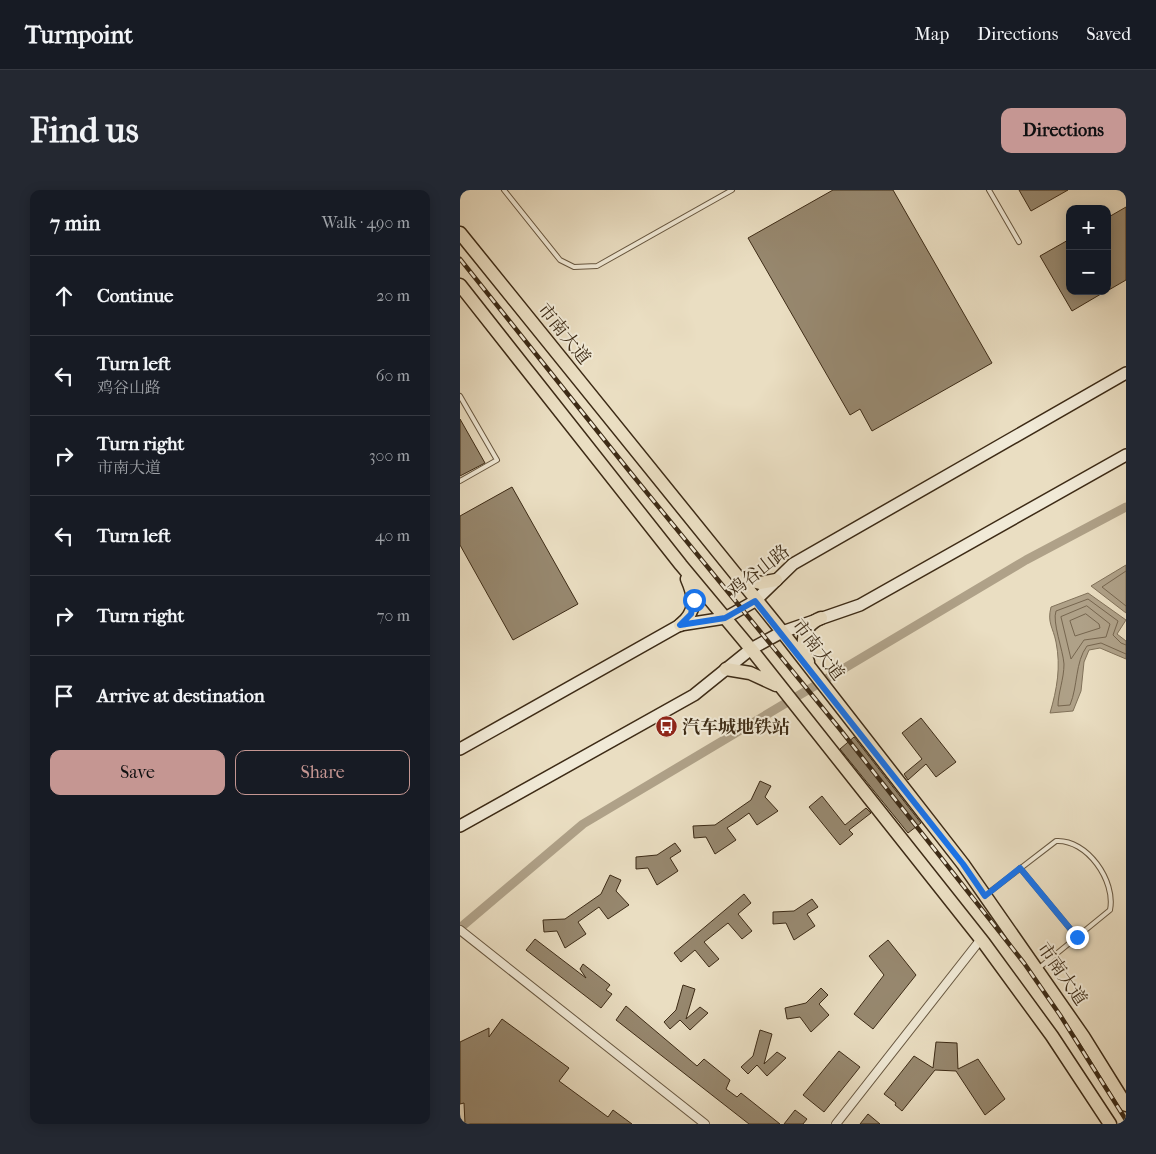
<!DOCTYPE html>
<meta charset="utf-8">
<style>
:root{--surface:#171b24;--page:#242831;--text:#f1f3f6;--muted:#9ea1a6;--line:#363941;--accent:#c59692}
body{margin:0;font-family:"IM FELL French Canon","Noto Serif SC",serif;background:var(--page);color:var(--text)}
.controls{position:absolute;right:15px;top:15px;display:grid;overflow:hidden;border-radius:10px;box-shadow:0 2px 12px #0003}
.controls button{width:45px;height:45px;display:grid;place-items:center;padding:0;border:0;border-bottom:1px solid var(--line);background:var(--surface);color:var(--text);font:25px sans-serif}
.stop{position:absolute;width:15px;height:15px;margin:-11px;border:4px solid #1a73e8;border-radius:50%;background:#fff}
.stop.end{background:#1a73e8;border-color:#fff;box-shadow:0 1px 5px #0008}
.list{margin:0;padding:0;list-style:none}
h2{display:flex;justify-content:space-between;align-items:center;height:65px;margin:0;padding:0 20px;font-size:21px}
h2 small{font-size:16px;font-weight:400;color:var(--muted)}
.list li{display:grid;grid-template-columns:32px 1fr auto;gap:15px;align-items:center;box-sizing:border-box;height:80px;padding:0 20px;border-top:1px solid var(--line)}
.list b{display:block;font-size:19px;white-space:nowrap}
.list p{margin:0;font-size:16px;white-space:nowrap;color:var(--muted)}
.list em{font-size:16px;font-style:normal;color:var(--muted)}
.actions{display:flex;gap:10px;padding:15px 20px}
.actions a{flex:1;padding:11px 0;border:1px solid var(--accent);border-radius:10px;text-align:center;font-size:18px;color:var(--accent)}
.actions .main{background:var(--accent);color:#111}
.icon{flex:none;width:28px;height:28px;fill:none;stroke:currentColor;stroke-width:2;stroke-linecap:round;stroke-linejoin:round}
.map{position:relative;flex:none;width:666px;height:934px;overflow:hidden;border-radius:10px}
header{display:flex;align-items:center;gap:30px;box-sizing:border-box;height:70px;padding:0 25px;background:var(--surface);border-bottom:1px solid var(--line)}
header strong{font-size:24px}
nav{display:flex;gap:28px;margin-inline-start:auto;font-size:18px}
.intro{display:flex;align-items:center;justify-content:space-between;box-sizing:border-box;height:120px;padding:0 30px}
h1{margin:0;font-size:35px}
.button{padding:12px 22px;border-radius:10px;background:var(--accent);color:#111;font-size:18px;font-weight:700}
main{display:flex;gap:30px;padding:0 30px}
aside{flex:1;background:var(--surface);border-radius:10px;box-shadow:0 2px 12px #0003}
.map>svg:first-child{display:block}
</style>
<header>
<strong>Turnpoint</strong>
<nav><a>Map</a><a>Directions</a><a>Saved</a></nav>
</header>
<div class="intro"><h1>Find us</h1><a class="button">Directions</a></div>
<main>
<aside>
<h2>7 min<small>Walk · 490 m</small></h2>
<ul class="list">
<li><svg class="icon" aria-label="ahead" viewBox="0 0 24 24"><path d="M12 20V5M6 11l6-6 6 6"/></svg><div><b>Continue</b></div><em>20 m</em></li>
<li><svg class="icon" aria-label="left" viewBox="0 0 24 24"><path d="M17 20v-9H6M10 6l-5 5 5 5"/></svg><div><b>Turn left</b><p>鸡谷山路</p></div><em>60 m</em></li>
<li><svg class="icon" aria-label="right" viewBox="0 0 24 24"><path d="M7 20v-9h11M14 6l5 5-5 5"/></svg><div><b>Turn right</b><p>市南大道</p></div><em>300 m</em></li>
<li><svg class="icon" aria-label="left" viewBox="0 0 24 24"><path d="M17 20v-9H6M10 6l-5 5 5 5"/></svg><div><b>Turn left</b></div><em>40 m</em></li>
<li><svg class="icon" aria-label="right" viewBox="0 0 24 24"><path d="M7 20v-9h11M14 6l5 5-5 5"/></svg><div><b>Turn right</b></div><em>70 m</em></li>
<li><svg class="icon" aria-label="arrive" viewBox="0 0 24 24"><path d="M6 21V4h12l-3 4 3 4H6"/></svg><div><b>Arrive at destination</b></div></li>
</ul>
<div class="actions"><a class="main">Save</a><a>Share</a></div>
</aside>
<div class="map">
<svg width="666" height="934" viewBox="0 0 666 934">
<rect width="100%" height="100%" fill="#eadec2"/>
<filter id="stains"><feTurbulence type="fractalNoise" baseFrequency=".004" numOctaves="4"/><feColorMatrix values="0 0 0 0 .2 0 0 0 0 .09 0 0 0 0 .02 0 0 0 .5 -.17"/></filter>
<radialGradient id="worn" r=".72"><stop offset=".6" stop-color="#630" stop-opacity="0"/><stop offset="1" stop-color="#630" stop-opacity=".3"/></radialGradient>
<path fill="#afa188" stroke="#81725a" d="M666,375V423L631,396Z
M628,403L666,430L657,444L666,451V469L640,458L629,460L624,472L621,501L613,521L590,523C597,499 601,477 596,452C593,437 587,433 591,417Z"/>
<g fill="none" stroke-linecap="round" stroke-linejoin="round">
<path stroke="#76664f" stroke-width="1" d="M666,381L642,397L666,416
M627,416L650,434L646,447L624,450L611,469L601,427Z
M626,424L639,434L640,438L615,446L610,431Z
M666,455L661,453L653,445L658,431L628,409L596,421C592,432 603,460 604,474C604,489 598,503 598,516L610,515C618,496 615,472 627,456L641,453L666,464"/>
<path stroke="#afa188" stroke-width="9" d="M0,738L123,634L566,370L666,317"/>
</g>
<path fill="#97886f" stroke="#3d2b16" d="M373,0H433L532,173L412,241L400,219L390,225L288,48Z
M559,0H608L571,21Z
M666,17V90L647,101V28Z
M610,49V101H646L612,121L580,66Z
M0,229L25,273L0,286Z
M52,297L118,414L53,450L0,355V326Z
M461,528L496,572L476,587L466,574L448,590L444,584L462,569L442,543Z
M394,547L461,633L448,643L380,559Z
M300,591L311,596L305,607L318,621L297,635L289,623L278,631L267,638L276,650L255,664L246,647L234,648L233,636L255,635L291,610Z
M362,606L385,635L406,618L411,623L389,640L393,644L380,655L349,617Z
M215,653L221,661L210,668L218,681L197,695L188,678L176,679V667L197,665Z
M150,685L161,690L156,701L169,715L148,729L139,717L118,732L126,744L105,758L97,741L84,742L83,730L105,729L141,704Z
M284,704L291,713L278,724L292,741L282,749L268,733L244,752L259,769L249,777L235,760L221,772L214,763Z
M352,709L358,717L347,724L355,736L334,750L326,733L313,734V722L334,721Z
M75,749L126,788L120,779L123,774L150,795L146,800L152,804L141,818L66,760Z
M428,750L456,785L413,839L394,824L424,785L409,766Z
M223,795L235,799L226,829L240,817L248,823L230,840L220,830L210,839L204,832L216,820Z
M361,798L368,805L359,814L369,825L351,842L340,827L327,829L325,818L346,813Z
M166,816L237,876L244,869L270,890L266,899L277,907L281,903L320,934H289L156,830Z
M42,829L109,878L99,891L148,927L153,920L172,934H5L4,913L0,914V852L29,838V847Z
M300,840L312,844L304,874L317,862L326,868L307,886L297,875L288,884L281,877L293,866Z
M476,852L497,853L498,879L518,869L545,909L525,925L496,881L475,880L442,921L435,915L436,913L424,904L454,866L473,878Z
M379,861L400,877L364,922L343,905Z
M335,920L347,929L343,934H324Z
M408,924L420,934H400Z"/>
<g fill="none" stroke-linecap="round" stroke-linejoin="round">
<defs>
<path id="service" d="M44,0L100,70L114,77L137,76L272,0
M529,0L559,52
M0,206L37,270L0,291
M560,678L617,747
M527,704L596,651C627,649 656,691 650,720L579,778"/>
<path id="minor" d="M0,740L245,934
M376,934L521,749"/>
<path id="secondary" d="M0,559L220,435L265,428L295,411L333,374L666,183
M0,636L234,505L291,459L322,442L400,415L666,265"/>
<path id="primary" d="M0,43L316,434L503,674L623,846L666,915
M0,95L221,375L291,459L524,753L592,846L650,934
M278,387L300,393L316,390
M220,435C237,422 235,407 227,389
M348,472C341,454 341,436 361,428
M266,479L290,483L316,495"/>
</defs>
<use href="#service" stroke="#685841" stroke-width="6"/>
<use href="#minor" stroke="#685841" stroke-width="10"/>
<use href="#secondary" stroke="#3d2b16" stroke-width="14"/>
<use href="#primary" stroke="#3d2b16" stroke-width="15"/>
<use href="#service" stroke="#f1ead7" stroke-width="4"/>
<use href="#minor" stroke="#f1ead7" stroke-width="8"/>
<use href="#secondary" stroke="#f1ead7" stroke-width="11"/>
<use href="#primary" stroke="#eadec2" stroke-width="12"/>
<defs>
<path id="rail" d="M0,69L170,282L379,538L564,773L600,825L666,930"/>
</defs>
<use href="#rail" stroke="#3d2b16" stroke-width="4.5"/>
<use href="#rail" stroke="#f1ead7" stroke-width="2.5" stroke-dasharray="8" stroke-linecap="butt"/>
</g>
<g fill="none" stroke-linecap="round" stroke-linejoin="round">
<path stroke="#1a73e8" stroke-width="6" d="M234,410L231,424L220,435L265,428L295,411L503,674L525,706L560,678L617,747"/>
</g>
<defs>
<symbol id="bus-disc" viewBox="-11 -11 22 22"><circle r="9.5" fill="#8f2418" stroke="#f1ead7"/><path d="M-5-6H5V4H4V6H2V4H-2V6H-4V4H-5ZM-3.5-4V0h7V-4ZM-3.5 1.2v1.5H-2V1.2ZM2 1.2v1.5H3.5V1.2Z" fill="#fff"/></symbol>
</defs>
<g fill-rule="evenodd">
<use href="#bus-disc" x="194" y="524" width="25" height="25"/>
</g>
<g text-anchor="middle" dominant-baseline="central" stroke-width="4" stroke-linejoin="round" paint-order="stroke">
<g font-size="18" fill="#3d2b16" stroke="#f1ead7">
<text transform="translate(104 144) rotate(51)">市南大道</text>
<text transform="translate(299 381) rotate(-38)">鸡谷山路</text>
<text transform="translate(358 460) rotate(52)">市南大道</text>
<text transform="translate(602 784) rotate(55)">市南大道</text>
</g>
<g font-size="18" font-weight="bold" fill="#3d2b16" stroke="#f1ead7" text-anchor="start">
<text x="222" y="537">汽车城地铁站</text>
</g>
</g>
<rect width="100%" height="100%" filter="url(#stains)"/>
<rect width="100%" height="100%" fill="url(#worn)"/>
</svg>
<div class="controls">
<button>+</button>
<button>−</button>
</div>
<div class="stop" style="left:234px;top:410px"></div>
<div class="stop end" style="left:617px;top:747px"></div>
</div>
</main>
